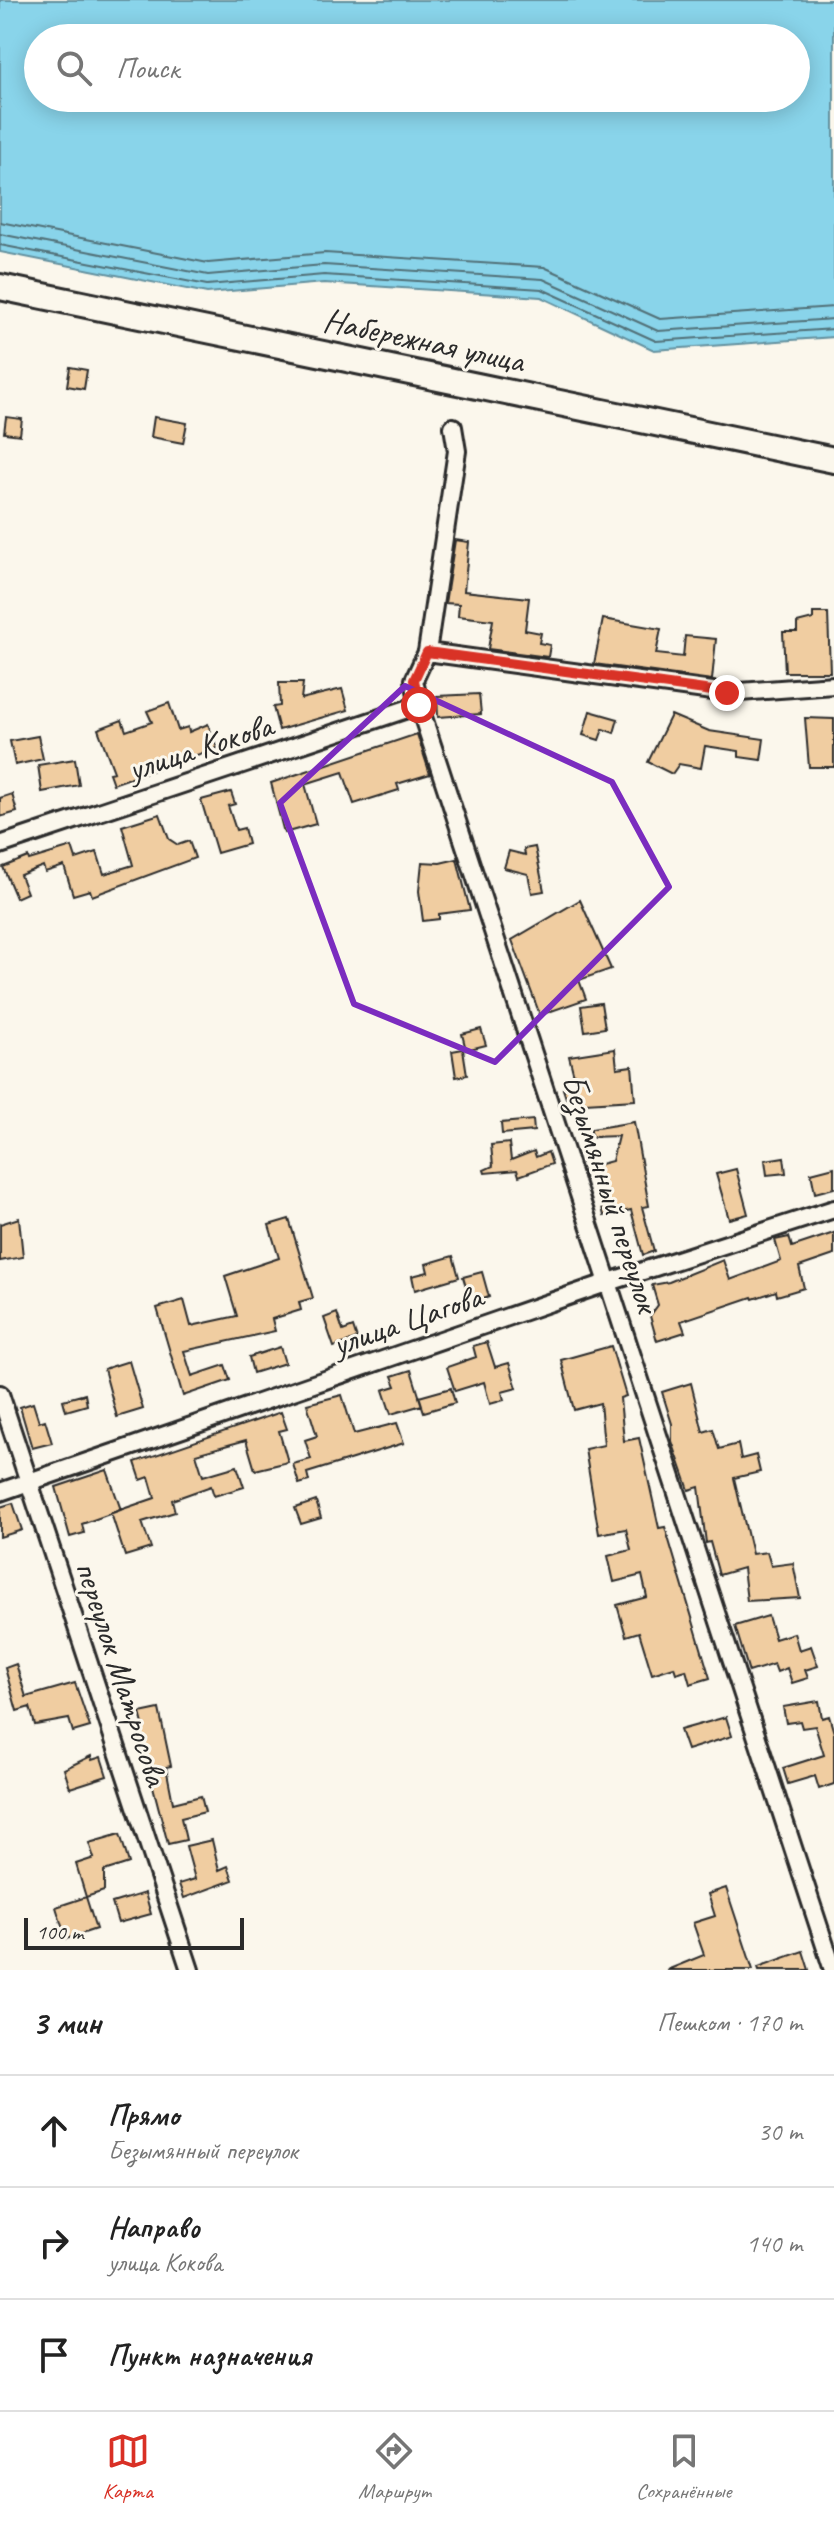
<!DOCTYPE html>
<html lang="ru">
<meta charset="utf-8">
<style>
:root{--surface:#fff;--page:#f2f2f2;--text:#222;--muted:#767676;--line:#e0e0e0;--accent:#d93025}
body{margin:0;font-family:Caveat,sans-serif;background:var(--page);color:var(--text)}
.scale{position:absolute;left:24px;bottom:20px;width:220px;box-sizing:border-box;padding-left:8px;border:4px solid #2b2b2b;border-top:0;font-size:22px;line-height:28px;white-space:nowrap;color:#2b2b2b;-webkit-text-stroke:6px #fbf7ec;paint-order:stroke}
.stop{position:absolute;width:24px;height:24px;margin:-18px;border:6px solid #d93025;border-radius:50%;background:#fff}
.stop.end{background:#d93025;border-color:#fff;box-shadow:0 2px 8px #0008}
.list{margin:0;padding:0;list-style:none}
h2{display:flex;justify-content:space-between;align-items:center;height:104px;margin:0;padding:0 32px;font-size:34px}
h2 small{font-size:26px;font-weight:400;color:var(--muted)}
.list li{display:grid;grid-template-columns:52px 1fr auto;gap:24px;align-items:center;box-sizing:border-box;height:112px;padding:0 32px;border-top:2px solid var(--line)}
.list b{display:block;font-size:30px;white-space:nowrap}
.list p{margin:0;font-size:26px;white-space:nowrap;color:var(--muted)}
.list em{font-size:26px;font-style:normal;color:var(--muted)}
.icon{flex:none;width:44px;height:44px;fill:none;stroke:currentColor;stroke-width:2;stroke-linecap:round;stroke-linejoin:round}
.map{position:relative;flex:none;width:834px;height:1970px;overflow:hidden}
.search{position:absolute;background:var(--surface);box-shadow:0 4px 20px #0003;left:24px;right:24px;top:24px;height:88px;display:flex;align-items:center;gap:20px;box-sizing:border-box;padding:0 28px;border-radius:44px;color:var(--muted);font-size:30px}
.sheet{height:440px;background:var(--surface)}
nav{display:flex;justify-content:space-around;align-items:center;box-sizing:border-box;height:112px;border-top:2px solid var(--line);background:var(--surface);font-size:22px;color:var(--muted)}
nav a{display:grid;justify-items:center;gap:4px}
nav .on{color:var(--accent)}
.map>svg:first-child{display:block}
</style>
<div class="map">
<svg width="834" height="1970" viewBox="0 0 834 1970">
<rect width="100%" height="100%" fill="#fbf7ec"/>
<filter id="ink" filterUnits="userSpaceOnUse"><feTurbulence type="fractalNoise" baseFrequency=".0125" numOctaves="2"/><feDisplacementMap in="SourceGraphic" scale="16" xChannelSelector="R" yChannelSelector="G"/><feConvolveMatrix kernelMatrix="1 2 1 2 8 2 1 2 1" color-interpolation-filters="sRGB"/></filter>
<g filter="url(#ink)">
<path fill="#89d4ea" stroke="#63909e" stroke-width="2" fill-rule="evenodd" d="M0,0H834V337L654,350L541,297L324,283L207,293L0,252ZM38,38H796V98H38Z"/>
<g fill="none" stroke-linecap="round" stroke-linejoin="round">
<path stroke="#516f77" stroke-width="2" d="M0,222L208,263L325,253L544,267L660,319L834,307
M0,234L208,275L324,265L543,279L658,331L834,319
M0,245L207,285L324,275L542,289L656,341L834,329"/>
</g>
<path fill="#f0cda1" stroke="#2b2b2b" stroke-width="2" d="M70,367L87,370L84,389L67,386Z
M6,417L22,419L20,435L4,433Z
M154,417L187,423L183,443L151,437Z
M455,540L469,542L464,591L529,598L525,630L541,633L539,643L550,645L548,657L488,649L493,620L458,616L459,604L445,603Z
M813,613H828L830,672H785L783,632H797V623L813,619Z
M603,619L661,629L656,654L683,657L685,636L716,639L712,680L594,664Z
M279,683H303L301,699L342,689L348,710L279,730L273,707L280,706Z
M479,694L481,714L438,717L437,696Z
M169,703L178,730L188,727L189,732L208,724L217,748L113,784L109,773L114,772L98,729L122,720L126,731L152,722L147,711Z
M590,711L618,719L614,733L603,729L599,740L583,735Z
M671,715L709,731L764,739L761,760L739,757V751L705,746L701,768L679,764L672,774L648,762Z
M805,718L834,719V767H809Z
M417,734L430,774L397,784L399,790L354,804L343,772L305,784L316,824L284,833L271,783Z
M38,736L43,759L15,765L10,741Z
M75,759L79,785L42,792L38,765Z
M231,792L235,804L228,806L236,830L244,828L248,844L217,853L201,800Z
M12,794L17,812L0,817V798Z
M160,814L169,839L178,845L189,841L195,858L92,896L90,890L73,895L64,866L45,872L43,866L20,875L27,893L16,898L3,867L28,857L29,860L72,847L76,859L97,852L104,874L133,865L122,826Z
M535,847L544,891L532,893L528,874L504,868L509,851L525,855L524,849Z
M457,859L470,910L439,914V919L423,921L419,891L422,862L440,863Z
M580,900L611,969L579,980L586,999L540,1015L512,940Z
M601,1003L605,1028L585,1031L581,1006Z
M481,1029L486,1045L466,1050L462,1034Z
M463,1049L467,1075L456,1077L452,1051Z
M615,1049L617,1068L632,1066L635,1100L568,1104L563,1089L577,1088L569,1056Z
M533,1120L534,1131L502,1134L501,1123Z
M634,1122L649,1206L642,1207L654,1251L643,1255L631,1210L604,1216L593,1166L612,1161L618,1136L591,1137V1129Z
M509,1143L511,1160L534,1151L536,1157L548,1152L552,1164L519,1176L517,1170L485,1173L484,1170L493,1166L491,1145Z
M784,1157L786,1173L767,1175L765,1160Z
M834,1167V1188L815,1193L811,1173Z
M736,1169L748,1214L729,1219L716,1174Z
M19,1218L23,1257L0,1261V1224Z
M289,1219L313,1298L299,1302L301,1310L272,1319L275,1331L184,1351L192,1376L225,1365L230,1380L183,1396L157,1308L184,1300L191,1326L237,1316L225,1276L279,1258L269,1225Z
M834,1233V1255L799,1267L804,1288L777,1296L776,1291L753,1299L752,1297L681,1321L685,1332L657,1341L650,1316L658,1305L652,1285L669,1282L723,1260L730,1280L781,1261L775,1240L789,1237L792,1247Z
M453,1256L459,1277L415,1290L412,1276L428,1272L426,1264Z
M482,1272L489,1297L471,1303L463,1277Z
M337,1313L343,1331L353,1327L357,1339L334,1347L324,1318Z
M487,1342L495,1367L509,1363L517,1388L502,1392L504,1400L490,1404L484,1382L455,1391L447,1367L476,1357L473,1346Z
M611,1346L626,1396L620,1398L624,1441L639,1438L659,1528L665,1527L710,1678L690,1684L686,1670L676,1673L674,1667L652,1674L639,1632L626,1636L617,1605L647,1597L642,1575L614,1582L608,1556L631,1550L626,1529L599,1534L585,1449L604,1445L600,1403L574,1410L561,1360Z
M280,1347L285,1363L253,1373L249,1357Z
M129,1361L143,1409L117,1417L104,1369Z
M411,1370L422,1405L391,1414L383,1390L396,1386L392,1376Z
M691,1383L703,1432L713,1429L719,1449L738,1444L741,1459L756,1455L760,1472L734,1478L752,1554L767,1552L771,1566L793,1563L800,1598L747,1601L743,1568L719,1575L710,1542L706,1543L699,1487L689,1490L672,1441V1424L662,1392Z
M451,1388L455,1403L424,1412L419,1397Z
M85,1394L87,1405L66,1411L63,1400Z
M342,1395L354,1434L397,1423L404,1443L307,1473L309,1481L299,1484L293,1464L311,1459L305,1440L317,1436L307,1404Z
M33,1403L39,1422L45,1420L52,1443L32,1448L20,1407Z
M281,1412L287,1429L279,1431L288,1462L255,1470L246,1440L196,1454L203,1476L237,1466L244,1487L214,1496L211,1486L172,1500L175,1512L142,1522L151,1548L125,1556L111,1513L155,1498L149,1477L141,1480L135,1462Z
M107,1470L121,1510L82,1524L84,1533L70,1537L56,1487Z
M316,1501L321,1518L301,1524L295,1508Z
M13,1503L22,1530L0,1537V1507Z
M768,1616L775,1639L794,1633L799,1650L811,1646L818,1666L805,1670L808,1678L792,1683L787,1668L777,1672L774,1664L749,1672L735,1626Z
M16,1664L26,1697L75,1683L90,1727L73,1732L69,1719L35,1725L30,1707L17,1711L5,1668Z
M819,1701L822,1718L829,1716L834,1733V1784L819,1789L815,1776L788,1784L783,1768L824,1755L815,1726L802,1728L800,1721L786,1723L783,1707Z
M159,1709L171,1766L166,1767L173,1803L201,1796L205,1812L181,1818L186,1840L168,1844L142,1744L135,1730L144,1728L140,1713Z
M726,1717L732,1736L687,1750L680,1730Z
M91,1756L92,1760L101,1757L107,1776L70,1788L64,1769Z
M120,1834L129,1863L104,1871V1891L86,1897L76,1864L94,1858L89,1843Z
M212,1840L219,1870L228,1866L233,1880L184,1898L179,1884L195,1879L186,1846Z
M726,1888L753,1970H667L704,1955L693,1923L715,1916L708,1894Z
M145,1893L151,1914L118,1923L112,1903Z
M86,1897L96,1929L66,1939L56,1907Z
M803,1951L809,1970H759L758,1967Z"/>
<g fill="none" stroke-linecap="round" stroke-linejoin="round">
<defs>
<path id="minor" d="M453,427L457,451L427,652L414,680L419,705L833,1970
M427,652L727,693L834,685
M0,845L419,705
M0,1394L190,1970
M0,1492L609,1282L834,1209"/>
<path id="primary" d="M0,287L834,460"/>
</defs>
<use href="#minor" stroke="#2b2b2b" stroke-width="22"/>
<use href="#primary" stroke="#2b2b2b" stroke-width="30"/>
<use href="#minor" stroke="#fbf7ec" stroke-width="16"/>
<use href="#primary" stroke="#fbf7ec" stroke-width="24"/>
</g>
</g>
<g fill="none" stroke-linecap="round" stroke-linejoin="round" filter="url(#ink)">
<path stroke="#d93025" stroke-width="10" d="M419,705L414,680L427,652L727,693"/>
</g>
<path fill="none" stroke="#7b2cbf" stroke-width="6" stroke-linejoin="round" d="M405,686L612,782L669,887L495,1062L354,1004L280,803Z"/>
<g text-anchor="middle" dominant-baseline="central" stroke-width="6" stroke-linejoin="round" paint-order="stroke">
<g font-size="34" fill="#2b2b2b" stroke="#fbf7ec">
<text transform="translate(424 340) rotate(12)">Набережная улица</text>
<text transform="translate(200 747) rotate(-18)">улица Кокова</text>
<text transform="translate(611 1193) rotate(72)">Безымянный переулок</text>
<text transform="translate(407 1320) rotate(-19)">улица Цагова</text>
<text transform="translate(122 1673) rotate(72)">переулок Матросова</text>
</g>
</g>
</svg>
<div class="scale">100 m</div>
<div class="stop" style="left:419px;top:705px"></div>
<div class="stop end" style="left:727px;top:693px"></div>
<div class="search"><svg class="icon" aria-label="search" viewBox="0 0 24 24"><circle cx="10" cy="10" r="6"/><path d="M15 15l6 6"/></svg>Поиск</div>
</div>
<section class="sheet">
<h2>3 мин<small>Пешком · 170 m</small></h2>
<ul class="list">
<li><svg class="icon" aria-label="ahead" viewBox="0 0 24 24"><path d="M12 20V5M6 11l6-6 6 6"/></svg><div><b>Прямо</b><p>Безымянный переулок</p></div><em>30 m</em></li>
<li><svg class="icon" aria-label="right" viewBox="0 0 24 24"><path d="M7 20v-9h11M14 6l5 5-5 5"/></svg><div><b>Направо</b><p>улица Кокова</p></div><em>140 m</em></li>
<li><svg class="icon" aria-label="arrive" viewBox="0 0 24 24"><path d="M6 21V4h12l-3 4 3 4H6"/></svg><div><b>Пункт назначения</b></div></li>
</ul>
</section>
<nav>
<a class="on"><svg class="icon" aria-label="map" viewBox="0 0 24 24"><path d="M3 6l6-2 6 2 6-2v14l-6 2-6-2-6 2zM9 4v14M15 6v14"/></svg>Карта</a>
<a><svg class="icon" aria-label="directions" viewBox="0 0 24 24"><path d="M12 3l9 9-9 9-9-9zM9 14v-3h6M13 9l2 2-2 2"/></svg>Маршрут</a>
<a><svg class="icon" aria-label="saved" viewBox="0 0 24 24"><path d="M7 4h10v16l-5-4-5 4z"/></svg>Сохранённые</a>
</nav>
